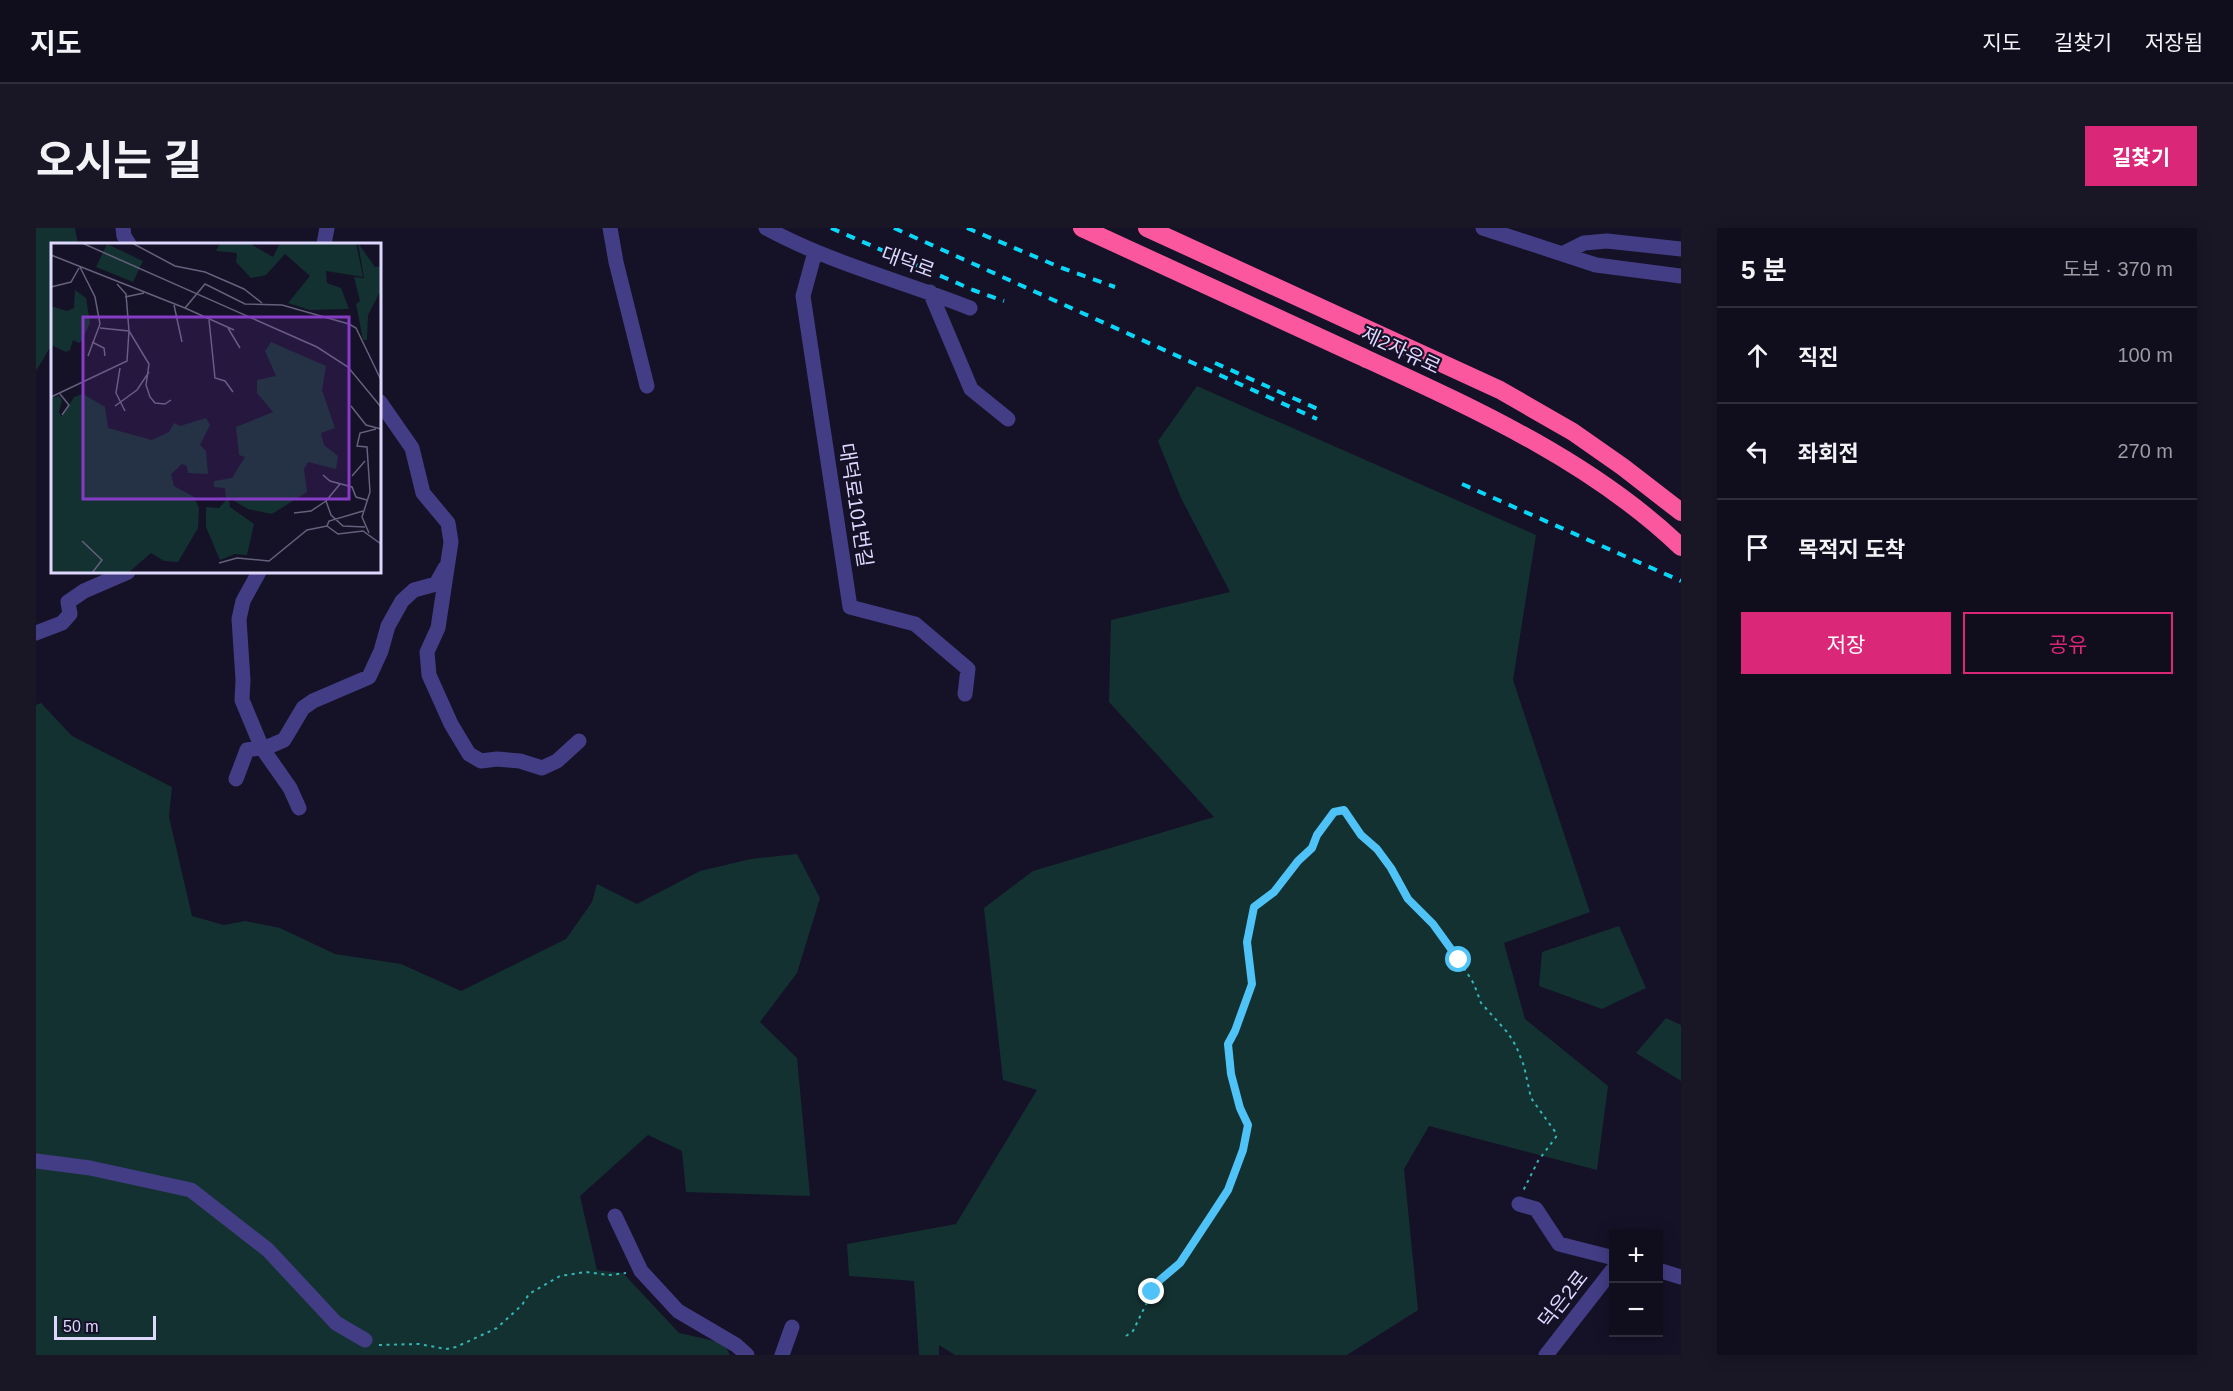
<!DOCTYPE html>
<html lang="ko">
<meta charset="utf-8">
<style>
:root{--surface:#100d1d;--page:#191626;--text:#f1f3f6;--muted:#9c9ca4;--line:#302d3b;--accent:#db2777}
body{margin:0;font-family:Helvetica,"Noto Sans KR",sans-serif;background:var(--page);color:var(--text)}
.controls{position:absolute;right:18px;bottom:18px;display:grid;overflow:hidden;border-radius:0px;box-shadow:0 3px 15px #0003}
.controls button{width:54px;height:54px;display:grid;place-items:center;padding:0;border:0;border-bottom:2px solid var(--line);background:var(--surface);color:var(--text);font:30px sans-serif}
.scale{position:absolute;left:18px;bottom:15px;width:102px;box-sizing:border-box;padding-left:6px;border:3px solid #ded8fe;border-top:0;font-size:16px;line-height:21px;white-space:nowrap;color:#ded8fe;-webkit-text-stroke:4px #151127;paint-order:stroke}
.stop{position:absolute;width:18px;height:18px;margin:-14px;border:4px solid #4fc3f7;border-radius:50%;background:#fff}
.stop.end{background:#4fc3f7;border-color:#fff;box-shadow:0 2px 6px #0008}
.list{margin:0;padding:0;list-style:none}
h2{display:flex;justify-content:space-between;align-items:center;height:78px;margin:0;padding:0 24px;font-size:26px}
h2 small{font-size:20px;font-weight:400;color:var(--muted)}
.list li{display:grid;grid-template-columns:39px 1fr auto;gap:18px;align-items:center;box-sizing:border-box;height:96px;padding:0 24px;border-top:2px solid var(--line)}
.list b{display:block;font-size:22px;white-space:nowrap}
.list em{font-size:20px;font-style:normal;color:var(--muted)}
.actions{display:flex;gap:12px;padding:18px 24px}
.actions a{flex:1;padding:14px 0;border:2px solid var(--accent);border-radius:0px;text-align:center;font-size:21px;color:var(--accent)}
.actions .main{background:var(--accent);color:#fff}
.icon{flex:none;width:33px;height:33px;fill:none;stroke:currentColor;stroke-width:2;stroke-linecap:round;stroke-linejoin:round}
.map{position:relative;flex:none;width:1645px;height:1127px;overflow:hidden;border-radius:0px}
header{display:flex;align-items:center;gap:36px;box-sizing:border-box;height:84px;padding:0 30px;background:var(--surface);border-bottom:2px solid var(--line)}
header strong{font-size:28px}
nav{display:flex;gap:33px;margin-inline-start:auto;font-size:21px}
.intro{display:flex;align-items:center;justify-content:space-between;box-sizing:border-box;height:144px;padding:0 36px}
h1{margin:0;font-size:42px}
.button{padding:15px 27px;border-radius:0px;background:var(--accent);color:#fff;font-size:21px;font-weight:700}
main{display:flex;gap:36px;padding:0 36px}
aside{flex:1;background:var(--surface);border-radius:0px;box-shadow:0 3px 15px #0003}
.map>svg:first-child{display:block}
</style>
<header>
<strong>지도</strong>
<nav><a>지도</a><a>길찾기</a><a>저장됨</a></nav>
</header>
<div class="intro"><h1>오시는 길</h1><a class="button">길찾기</a></div>
<main>
<div class="map">
<svg width="1645" height="1127" viewBox="0 0 1645 1127">
<rect width="100%" height="100%" fill="#151127"/>
<path fill="#143131" d="M0,0H39L42,16H16V116L0,143Z
M1161,158L1500,307L1477,452L1554,684L1468,715L1489,791L1572,858L1561,942L1393,898L1368,941L1382,1082L1311,1127H919L903,1117V1127H883L878,1053L813,1048L811,1016L920,996L1001,862L967,852L948,680L997,643L1178,589L1073,474L1075,392L1194,364L1145,270L1122,213Z
M5,475L36,508L136,559L133,589L156,688L188,697L209,693L244,700L299,726L365,736L425,763L530,711L556,674L561,656L601,676L664,643L715,631L761,626L784,670L761,745L724,794L761,830L774,968L650,964L646,923L612,907L544,968L561,1042L587,1045L643,1105L688,1115L694,1127H0V477Z
M1583,698L1610,760L1566,781L1503,758L1506,724Z
M1630,790L1645,797V853L1600,825Z"/>
<g fill="none" stroke-linecap="round" stroke-linejoin="round">
<path stroke="#34b6b4" stroke-width="2" stroke-dasharray="3 4.5" stroke-linecap="butt" d="M1090,1108L1097,1103L1116,1064L1124,1052L1144,1035L1179,982L1198,947L1207,922L1212,897L1204,880L1195,846L1192,816L1199,803L1216,756L1211,713L1216,685L1218,679L1238,664L1262,633L1276,620L1281,607L1298,584L1308,582L1355,641L1372,671L1397,696L1423,732L1438,756L1445,775L1472,805L1480,818L1488,838L1495,870L1520,905V909L1502,933L1487,963
M343,1117L383,1116L410,1121L420,1119L461,1100L486,1077L493,1066L524,1048L550,1044L573,1047L590,1045"/>
<path stroke="#433d85" stroke-width="15" d="M87,0L88,8L93,16
M574,0L580,34L611,158
M730,0C794,35 866,53 934,80
M1447,0L1560,37L1645,48
M288,16L291,0
M779,24L767,68L814,379L879,396L932,441L929,466
M1526,26L1548,15L1571,13L1645,21
M894,64L935,161L972,191
M344,174L376,220L387,265L412,295L415,314L402,400L391,424L393,447L415,496L433,526L445,533L461,531L484,533L506,540L521,533L543,513
M223,344L207,373L203,391L207,452L206,472L226,520L254,560L263,580
M0,405L26,395L34,386L32,374L48,363L92,344
M200,551L211,522L234,518L248,512L267,480L277,473L333,449L345,423L352,398L366,373L378,362L400,356L409,340
M0,933L54,940L155,962L232,1022L300,1095L329,1112
M1483,976L1500,981L1523,1016L1578,1030
M579,988L605,1043L642,1083L700,1117L711,1127
M1622,1042L1645,1049
M746,1127L756,1099
M1510,1127L1578,1040"/>
<path stroke="#fa579f" stroke-width="18" d="M1046,0C1138,42 1230,85 1322,127C1435,179 1554,232 1645,319
M1111,0L1464,162L1537,204L1587,239L1645,284"/>
<path stroke="#0ad6f8" stroke-width="4" stroke-dasharray="9 8" stroke-linecap="butt" d="M795,0L937,62L968,73
M858,0L1281,191
M931,0L1026,40L1079,59
M1179,135L1284,182
M1426,256L1645,353"/>
</g>
<g fill="none" stroke-linecap="round" stroke-linejoin="round">
<path stroke="#4fc3f7" stroke-width="8" d="M1116,1064L1124,1052L1144,1035L1179,982L1192,962L1207,922L1212,897L1204,880L1195,846L1192,816L1199,803L1216,756L1211,714L1218,679L1238,664L1262,633L1276,620L1281,607L1298,584L1308,582L1325,607L1341,621L1355,640L1372,671L1397,696L1423,732"/>
</g>
<g text-anchor="middle" dominant-baseline="central" stroke-width="4.5" stroke-linejoin="round" paint-order="stroke">
<g font-size="20" fill="#ded8fe" stroke="#151127">
<text transform="translate(872 34) rotate(20)">대덕로</text>
<text transform="translate(1365 122) rotate(25)">제2자유로</text>
<text transform="translate(820 277) rotate(81)">대덕로101번길</text>
<text transform="translate(1527 1071) rotate(-52)">덕은2로</text>
</g>
</g>
<g transform="translate(15 15)">
<rect width="330" height="330" fill="#151127"/>
<path d="M169,0H198L222,14L229,0H305L312,34L275,28L276,40L290,45L298,66L259,67L237,60L259,33L234,11L215,32L200,35L185,19L186,10L165,8ZM307,0L324,24L330,23V47L317,72L316,97H312L305,61L309,58L303,34L313,35ZM56,1L92,18L82,39L45,24ZM24,47L35,55L39,80L31,97L28,100L22,97L19,107L15,109L0,102V63L16,68L23,65ZM220,99L275,123L271,147L284,185L270,190L273,202L287,213L285,226L257,219L253,226L256,249L221,271L197,266L178,255L179,264L203,281L196,312L184,311L169,317L155,284V264L168,265L175,257L174,245L163,244V238L181,235L194,214L188,212L185,184L222,169L206,150V137L225,133L214,108ZM32,151L54,164L57,185L101,197L118,189L123,180L129,183L155,175L159,182L149,202L155,208L157,231L137,230L136,223L131,221L120,231L123,243L143,254L148,265L147,285L127,319L113,318L100,310L77,330H0V155L8,153L11,157L8,169L11,174L23,154Z" fill="#143131"/>
<path fill="none" stroke="#65617d" stroke-width="1.5" d="M31,0L266,104L297,124L330,164M81,0L124,23L154,29L193,46L211,60M0,12L134,65L154,41L194,61L231,62L298,81L305,85L330,137M29,24L44,54L49,81L37,113M66,41L75,51L78,88L98,121L95,142L99,154L104,160L114,161L120,157M0,44L20,39L28,25M74,54L93,50M123,62L131,99M134,65L183,87M158,77L164,135L174,138L182,149M177,85L189,105M41,99L53,105L54,113M69,125L65,150L74,168M9,151L18,162L11,172M0,154L76,118L78,88L49,85M64,163L86,147L98,129M300,163L315,182L330,186M272,232L279,238L301,244L305,254L316,257M301,233L314,218M289,241L275,258L280,272L292,283L314,284M330,256V299M243,270L260,268L275,258M276,283L278,278L312,268M318,290L311,274L319,249L316,204L306,203L309,190L325,186M31,298L51,317L41,330M168,320L186,315L218,318L256,287L276,283L287,291L312,288L330,301"/>
<path fill="#853dc5" fill-opacity="0.15" stroke="#853dc5" stroke-width="3" d="M32,74H298V256H32Z"/>
<rect width="330" height="330" fill="none" stroke="#ded8fe" stroke-width="3"/>
</g>
</svg>
<div class="controls">
<button>+</button>
<button>−</button>
</div>
<div class="scale">50 m</div>
<div class="stop" style="left:1423px;top:732px"></div>
<div class="stop end" style="left:1116px;top:1064px"></div>
</div>
<aside>
<h2>5 분<small>도보 · 370 m</small></h2>
<ul class="list">
<li><svg class="icon" aria-label="ahead" viewBox="0 0 24 24"><path d="M12 20V5M6 11l6-6 6 6"/></svg><div><b>직진</b></div><em>100 m</em></li>
<li><svg class="icon" aria-label="left" viewBox="0 0 24 24"><path d="M17 20v-9H6M10 6l-5 5 5 5"/></svg><div><b>좌회전</b></div><em>270 m</em></li>
<li><svg class="icon" aria-label="arrive" viewBox="0 0 24 24"><path d="M6 21V4h12l-3 4 3 4H6"/></svg><div><b>목적지 도착</b></div></li>
</ul>
<div class="actions"><a class="main">저장</a><a>공유</a></div>
</aside>
</main>
